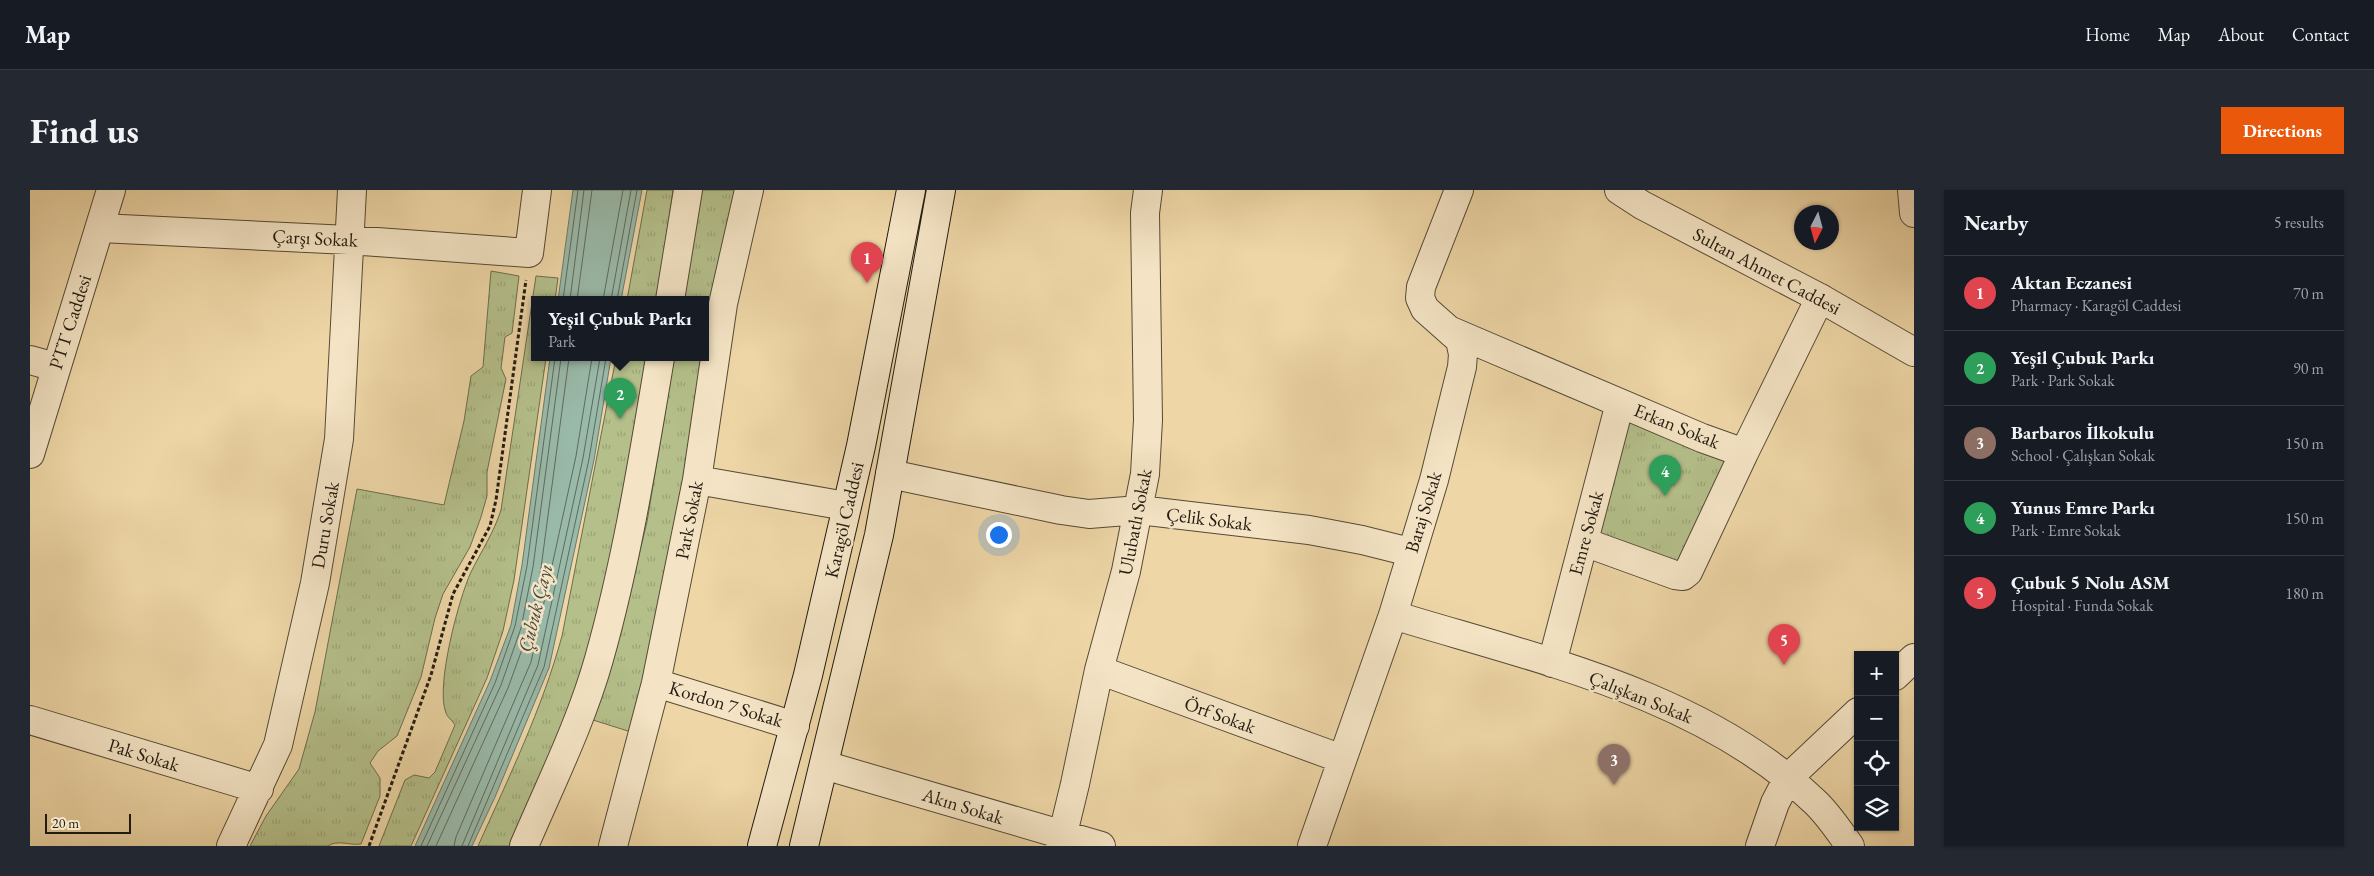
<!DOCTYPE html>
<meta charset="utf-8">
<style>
:root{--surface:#171b24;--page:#242831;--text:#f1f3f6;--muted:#9ea1a6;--line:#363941;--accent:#ea580c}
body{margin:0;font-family:"EB Garamond",serif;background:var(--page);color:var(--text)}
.controls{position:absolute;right:15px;bottom:15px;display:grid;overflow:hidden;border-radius:0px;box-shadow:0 1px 4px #0004}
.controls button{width:45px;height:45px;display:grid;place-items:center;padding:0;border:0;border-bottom:1px solid var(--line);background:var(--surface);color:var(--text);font:25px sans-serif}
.compass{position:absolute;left:1764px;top:15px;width:45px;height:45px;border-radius:50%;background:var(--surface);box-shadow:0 1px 4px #0004;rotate:186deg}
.scale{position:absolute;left:15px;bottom:12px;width:86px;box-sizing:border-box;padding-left:5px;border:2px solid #221b11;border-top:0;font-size:14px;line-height:18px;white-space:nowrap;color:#221b11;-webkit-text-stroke:4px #f4e4c5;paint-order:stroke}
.you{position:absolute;left:968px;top:344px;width:18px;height:18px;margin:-12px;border:4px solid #fff;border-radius:50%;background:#1a73e8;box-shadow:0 0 0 8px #1a73e833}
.badge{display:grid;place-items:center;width:32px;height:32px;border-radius:50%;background:var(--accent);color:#fff;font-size:16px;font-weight:700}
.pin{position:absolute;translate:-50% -41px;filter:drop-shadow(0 1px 2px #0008)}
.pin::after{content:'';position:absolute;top:26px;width:18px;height:15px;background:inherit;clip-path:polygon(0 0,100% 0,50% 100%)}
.popup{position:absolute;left:501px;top:106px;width:178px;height:65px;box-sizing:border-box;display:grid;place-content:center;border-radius:0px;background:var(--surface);filter:drop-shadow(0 1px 4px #0005);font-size:16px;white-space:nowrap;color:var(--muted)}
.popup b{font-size:19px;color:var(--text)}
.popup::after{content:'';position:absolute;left:50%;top:100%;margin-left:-10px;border:10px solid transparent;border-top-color:var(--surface)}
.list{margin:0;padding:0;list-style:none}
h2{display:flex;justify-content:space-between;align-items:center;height:65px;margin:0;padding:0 20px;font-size:21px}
h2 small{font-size:16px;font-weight:400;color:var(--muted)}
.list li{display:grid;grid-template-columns:32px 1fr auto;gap:15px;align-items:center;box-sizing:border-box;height:75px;padding:0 20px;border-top:1px solid var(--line)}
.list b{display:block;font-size:19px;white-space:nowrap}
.list p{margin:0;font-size:16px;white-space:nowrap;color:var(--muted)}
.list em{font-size:16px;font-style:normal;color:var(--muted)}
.icon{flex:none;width:28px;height:28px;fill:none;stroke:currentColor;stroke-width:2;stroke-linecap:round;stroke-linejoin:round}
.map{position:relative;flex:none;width:1884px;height:656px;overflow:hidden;border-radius:0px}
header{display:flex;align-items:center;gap:30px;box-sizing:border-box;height:70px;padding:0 25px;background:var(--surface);border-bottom:1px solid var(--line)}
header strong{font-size:24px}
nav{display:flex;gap:28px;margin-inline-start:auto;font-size:18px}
.intro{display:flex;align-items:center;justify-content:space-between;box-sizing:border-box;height:120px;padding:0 30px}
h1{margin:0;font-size:35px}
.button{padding:12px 22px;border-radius:0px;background:var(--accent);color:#fff;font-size:18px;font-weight:700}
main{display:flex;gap:30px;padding:0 30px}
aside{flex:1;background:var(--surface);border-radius:0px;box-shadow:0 1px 4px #0004}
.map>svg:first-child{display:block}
</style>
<header>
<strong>Map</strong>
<nav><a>Home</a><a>Map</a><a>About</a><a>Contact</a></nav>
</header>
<div class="intro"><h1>Find us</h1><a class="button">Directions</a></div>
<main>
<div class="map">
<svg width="1884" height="656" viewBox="0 0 1884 656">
<defs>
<pattern id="park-tufts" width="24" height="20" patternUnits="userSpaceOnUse" patternTransform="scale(1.25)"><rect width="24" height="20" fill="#b4bf8a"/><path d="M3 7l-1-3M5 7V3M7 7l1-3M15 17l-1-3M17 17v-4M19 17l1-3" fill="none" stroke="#9aa476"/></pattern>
</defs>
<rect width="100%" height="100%" fill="#eed6a6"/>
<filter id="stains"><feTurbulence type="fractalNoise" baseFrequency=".004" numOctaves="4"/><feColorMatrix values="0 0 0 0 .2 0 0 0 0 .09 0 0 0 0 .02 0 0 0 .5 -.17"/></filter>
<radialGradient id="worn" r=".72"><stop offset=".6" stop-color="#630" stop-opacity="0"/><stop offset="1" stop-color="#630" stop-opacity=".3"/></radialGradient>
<path fill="url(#park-tufts)" stroke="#6b6d4e" d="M617,0H643L627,110H597Z
M670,0H711L660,287L601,542L563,530L589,446L617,332L644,168H675V110H653Z
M461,81L489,86L482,143L475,147L471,178L476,189L457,282V306L451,327L440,357L413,404L405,428L391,487L367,546L348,561L340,573L350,588V606L331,654C320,656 308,649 298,656H220L236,626L269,579L285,522L327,299L414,315L434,231L441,186L453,177Z
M506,86L528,88L525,110H505V168H516L484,390L473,441L457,488L381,656H349L375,590L384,585L399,588L405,582L425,535C423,531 417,527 416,523C405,497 429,408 441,382C452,360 464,342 471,320Z
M586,168H617L580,378L548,496L480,656H448C479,587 512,519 532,446Z
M1598,224L1713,269L1652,382L1568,343Z"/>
<path fill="#99b9a9" stroke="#697a6c" d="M543,0H612L591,110H528Z
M520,168H581L564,270L519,478L465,607L442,656H385L460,491L481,435L492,375Z"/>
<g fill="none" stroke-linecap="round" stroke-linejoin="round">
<path stroke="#5e6a5d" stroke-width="1" d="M533,110L548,0
M540,110L554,0
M547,110L562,0
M573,110L593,0
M581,110L601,0
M587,110L607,0
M391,656L465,493L485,436L497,376L525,168
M397,656L471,495L491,438L503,377L531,168
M406,656L478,498L499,440L511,378L539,168
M424,656L426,647L501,472L546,266L562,168
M432,656L508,475L553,268L570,168
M438,656L514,477L559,269L576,168"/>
<defs>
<path id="minor" d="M1882,0L1884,23
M70,38L319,50L499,63L507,0
M640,110L658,0
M1421,141L1672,248L1714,263L1790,108
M0,170L25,177
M860,284L1031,320L1059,324L1109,320L1279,340L1332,350L1380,362
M667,290L816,316
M1554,352L1645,385L1653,386L1658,382L1714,263
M1363,425C1507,469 1672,504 1785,612C1798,624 1809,641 1820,656
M1522,473L1590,213
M1069,480L1312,569
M1865,486L1884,468
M626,493L765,536
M0,530L229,599
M794,575L1071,656
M201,656L248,555L285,393L309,249L322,0
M494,656C520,595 551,533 569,469C597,370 613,269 630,168
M583,656L626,493L667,290L693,114L719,0
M1030,656L1045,594L1069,480L1096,381L1115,284L1118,230L1115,23L1118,0
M1282,656L1363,425L1404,290L1432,177L1433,164L1430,150L1395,119L1390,108L1391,97L1429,0
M1730,656L1745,613L1758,588L1828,522"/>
<path id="tertiary" d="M1589,0L1612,15L1790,108L1884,162
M0,264L81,0"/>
<path id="secondary" d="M732,656L778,485L831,256L881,0
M774,656L849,345L911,0"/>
</defs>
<use href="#minor" stroke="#554a36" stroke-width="30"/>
<use href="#tertiary" stroke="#554a36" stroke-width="30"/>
<use href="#secondary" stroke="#221b11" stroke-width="30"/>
<path stroke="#221b11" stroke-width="3" stroke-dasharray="4 2.5" stroke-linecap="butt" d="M339,656L401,485L423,404L460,336L466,310L496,90"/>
<use href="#minor" stroke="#f4e4c5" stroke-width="28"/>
<use href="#tertiary" stroke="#f4e4c5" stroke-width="28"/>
<use href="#secondary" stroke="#f4e4c5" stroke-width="28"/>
</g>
<g text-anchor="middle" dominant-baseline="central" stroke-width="5" stroke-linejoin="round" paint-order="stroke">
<g font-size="19" fill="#221b11" stroke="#f4e4c5">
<text transform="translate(285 48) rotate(3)">Çarşı Sokak</text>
<text transform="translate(1737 81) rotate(28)">Sultan Ahmet Caddesi</text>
<text transform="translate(40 132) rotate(-72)">PTT Caddesi</text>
<text transform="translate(1647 236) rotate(22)">Erkan Sokak</text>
<text transform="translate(1393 322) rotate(-73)">Baraj Sokak</text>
<text transform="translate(1179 329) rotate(7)">Çelik Sokak</text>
<text transform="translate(659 330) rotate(-79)">Park Sokak</text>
<text transform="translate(814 330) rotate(-77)">Karagöl Caddesi</text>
<text transform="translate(1105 332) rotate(-79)">Ulubatlı Sokak</text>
<text transform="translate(295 335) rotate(-80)">Duru Sokak</text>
<text transform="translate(1556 343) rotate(-75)">Emre Sokak</text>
<text transform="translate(1611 507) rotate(22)">Çalışkan Sokak</text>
<text transform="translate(696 514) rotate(17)">Kordon 7 Sokak</text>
<text transform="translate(1190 525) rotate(20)">Örf Sokak</text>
<text transform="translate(114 565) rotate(17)">Pak Sokak</text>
<text transform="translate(933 616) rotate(17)">Akın Sokak</text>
</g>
<g font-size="20" font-style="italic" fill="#464a3f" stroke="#f4e4c5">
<text transform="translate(505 418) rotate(-76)">Çubuk Çayı</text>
</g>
</g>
<rect width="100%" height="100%" filter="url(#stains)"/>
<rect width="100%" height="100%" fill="url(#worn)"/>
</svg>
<div class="controls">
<button>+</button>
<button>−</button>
<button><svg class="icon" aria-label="locate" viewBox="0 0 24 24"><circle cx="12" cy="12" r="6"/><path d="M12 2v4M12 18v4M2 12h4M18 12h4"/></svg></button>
<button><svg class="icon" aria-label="layers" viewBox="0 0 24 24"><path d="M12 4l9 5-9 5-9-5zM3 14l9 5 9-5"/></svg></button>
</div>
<svg class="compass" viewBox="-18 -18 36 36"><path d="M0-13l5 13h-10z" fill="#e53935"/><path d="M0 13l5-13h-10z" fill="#9ea1a6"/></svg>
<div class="scale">20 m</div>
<div class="you"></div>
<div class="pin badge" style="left:837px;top:93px;background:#e0444e">1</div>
<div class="pin badge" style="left:590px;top:229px;background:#2e9e5b">2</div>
<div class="popup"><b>Yeşil Çubuk Parkı</b>Park</div>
<div class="pin badge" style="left:1584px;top:595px;background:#8d6e63">3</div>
<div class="pin badge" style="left:1635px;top:306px;background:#2e9e5b">4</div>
<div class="pin badge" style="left:1754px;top:475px;background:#e0444e">5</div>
</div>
<aside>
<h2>Nearby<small>5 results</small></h2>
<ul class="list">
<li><span class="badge" style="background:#e0444e">1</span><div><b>Aktan Eczanesi</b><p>Pharmacy · Karagöl Caddesi</p></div><em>70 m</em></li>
<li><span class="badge" style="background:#2e9e5b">2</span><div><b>Yeşil Çubuk Parkı</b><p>Park · Park Sokak</p></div><em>90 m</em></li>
<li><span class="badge" style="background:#8d6e63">3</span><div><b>Barbaros İlkokulu</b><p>School · Çalışkan Sokak</p></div><em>150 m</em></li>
<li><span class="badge" style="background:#2e9e5b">4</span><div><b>Yunus Emre Parkı</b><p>Park · Emre Sokak</p></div><em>150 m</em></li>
<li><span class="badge" style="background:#e0444e">5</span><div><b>Çubuk 5 Nolu ASM</b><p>Hospital · Funda Sokak</p></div><em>180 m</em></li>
</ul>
</aside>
</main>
